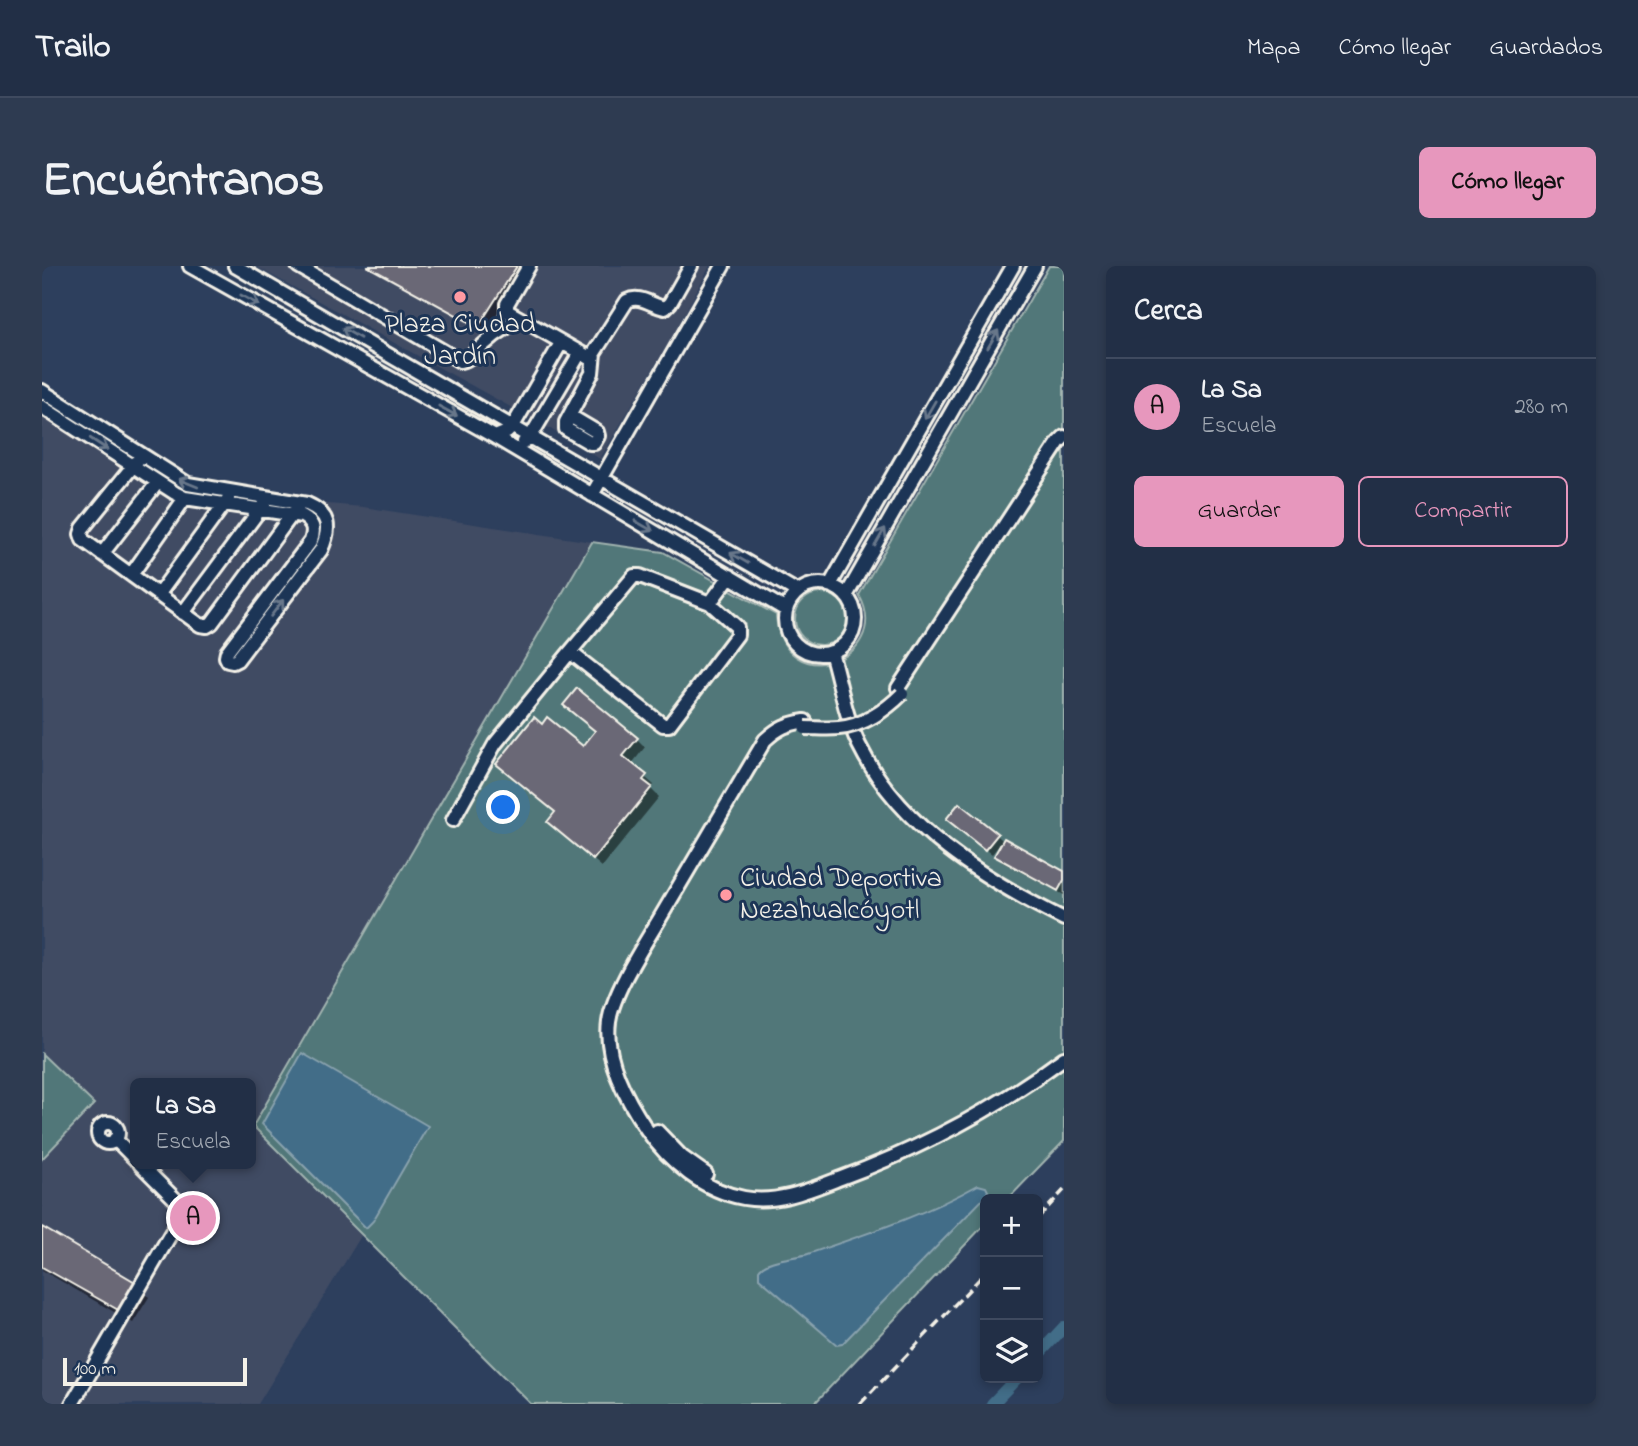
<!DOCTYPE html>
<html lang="es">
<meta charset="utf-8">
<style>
:root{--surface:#222f46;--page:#2e3b51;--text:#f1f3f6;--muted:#a2a9b3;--line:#3f4a5f;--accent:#e797bd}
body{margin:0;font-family:"Indie Flower",sans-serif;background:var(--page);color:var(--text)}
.controls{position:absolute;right:21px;bottom:21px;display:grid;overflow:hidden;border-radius:10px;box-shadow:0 4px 10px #0003}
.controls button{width:63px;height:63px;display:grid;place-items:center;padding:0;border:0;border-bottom:2px solid var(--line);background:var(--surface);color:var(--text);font:35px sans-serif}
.scale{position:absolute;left:21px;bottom:18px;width:184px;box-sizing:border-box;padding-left:7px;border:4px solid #f4f1e8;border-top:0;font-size:19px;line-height:24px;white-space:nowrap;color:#f4f1e8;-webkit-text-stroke:5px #1d3557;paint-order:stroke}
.you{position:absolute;left:462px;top:542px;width:24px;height:24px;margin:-18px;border:5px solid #fff;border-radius:50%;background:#1a73e8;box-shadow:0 0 0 10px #1a73e833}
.badge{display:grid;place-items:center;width:46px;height:46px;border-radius:50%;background:var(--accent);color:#111;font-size:23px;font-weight:700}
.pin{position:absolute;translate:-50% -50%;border:4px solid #fff;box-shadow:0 2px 7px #0006}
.popup{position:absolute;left:88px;top:812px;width:126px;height:91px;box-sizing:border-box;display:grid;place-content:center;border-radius:10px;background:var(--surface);filter:drop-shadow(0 2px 5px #0005);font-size:23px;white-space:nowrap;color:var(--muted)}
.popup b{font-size:26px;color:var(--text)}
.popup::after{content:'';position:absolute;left:50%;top:100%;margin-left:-14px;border:14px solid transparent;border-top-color:var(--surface)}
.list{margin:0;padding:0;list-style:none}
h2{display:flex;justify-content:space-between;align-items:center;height:91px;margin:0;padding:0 28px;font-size:30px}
h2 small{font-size:23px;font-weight:400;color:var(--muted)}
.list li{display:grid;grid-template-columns:46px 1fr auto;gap:21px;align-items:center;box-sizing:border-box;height:98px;padding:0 28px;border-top:2px solid var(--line)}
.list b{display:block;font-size:26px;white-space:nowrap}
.list p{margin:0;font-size:23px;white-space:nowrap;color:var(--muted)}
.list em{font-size:23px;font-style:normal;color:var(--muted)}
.actions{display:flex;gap:14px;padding:21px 28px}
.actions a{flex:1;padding:16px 0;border:2px solid var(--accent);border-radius:10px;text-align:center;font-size:24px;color:var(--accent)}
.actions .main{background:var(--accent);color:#111}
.icon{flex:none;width:38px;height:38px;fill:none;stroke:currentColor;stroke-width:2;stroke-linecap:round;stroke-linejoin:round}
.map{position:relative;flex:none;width:1022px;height:1138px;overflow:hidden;border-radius:10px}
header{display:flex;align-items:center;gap:42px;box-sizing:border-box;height:98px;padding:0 35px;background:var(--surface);border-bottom:2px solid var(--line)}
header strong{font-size:33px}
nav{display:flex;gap:38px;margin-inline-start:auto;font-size:24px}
.intro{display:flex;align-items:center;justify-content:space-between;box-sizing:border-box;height:168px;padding:0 42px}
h1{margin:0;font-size:49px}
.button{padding:18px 32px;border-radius:10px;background:var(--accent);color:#111;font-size:24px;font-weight:700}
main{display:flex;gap:42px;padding:0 42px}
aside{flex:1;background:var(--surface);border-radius:10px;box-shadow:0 4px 10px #0003}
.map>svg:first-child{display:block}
</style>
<header>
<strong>Trailo</strong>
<nav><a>Mapa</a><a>Cómo llegar</a><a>Guardados</a></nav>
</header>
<div class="intro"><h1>Encuéntranos</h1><a class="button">Cómo llegar</a></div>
<main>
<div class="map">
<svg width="1022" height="1138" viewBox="0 0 1022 1138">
<rect width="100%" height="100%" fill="#2d3f5d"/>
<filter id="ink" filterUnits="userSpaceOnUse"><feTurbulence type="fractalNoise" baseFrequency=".0143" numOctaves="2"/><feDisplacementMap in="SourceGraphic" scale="14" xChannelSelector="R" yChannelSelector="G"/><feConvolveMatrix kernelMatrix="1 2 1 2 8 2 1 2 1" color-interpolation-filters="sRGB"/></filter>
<g filter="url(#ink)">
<path fill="#404b64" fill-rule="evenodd" d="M213,0H668L632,67L558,193L507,162Z
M0,119L152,217L274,237L321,241L550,276L211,860L319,970L216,1138H0ZM93,817H209V898H93Z"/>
<path fill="#517779" stroke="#a2b4b0" stroke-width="2" d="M1007,0H1022V875L966,933H943V958L772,1138H489L211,860L550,276L621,286L734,349C740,434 853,394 817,329Z
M753 353a26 26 0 1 1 52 0a26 26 0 1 1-52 0Z
M0,788L52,838L0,893Z"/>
<path fill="#426d88" stroke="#89a2ae" stroke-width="2" d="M260,787L386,860L331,955L324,962L220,858Z
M936,919L944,921L946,925L944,930L800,1078L795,1079L717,1012V1004C724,993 753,992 766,988C824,968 883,949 936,919Z"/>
<path fill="#0007" d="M323,0H485L443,66Z
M532,448L595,473L603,481L589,499L612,519L609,523L617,531L560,601L516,564L515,547L541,483L554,466Z
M913,559L955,569L962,576L1022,607V629L960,596L954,590L960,579L958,578L950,588Z
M0,964L94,1018L107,1031L91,1057L0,1004Z"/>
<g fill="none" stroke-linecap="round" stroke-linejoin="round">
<path stroke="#426d88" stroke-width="12" d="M996,1089L1022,1061
M950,1138L975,1112"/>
</g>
<path fill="#6b6876" stroke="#f4f1e8" stroke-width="2" d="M325,0H475L436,61Z
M535,422L596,472L581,490L605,509L601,514L610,521L551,594L505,556L513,546L454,498L492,451L500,458L505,451L541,480L553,465L521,439Z
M917,537L956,568L943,584L904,553Z
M962,572L1022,605V614L1016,625L952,590Z
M0,961L95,1017L78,1045L0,1001Z"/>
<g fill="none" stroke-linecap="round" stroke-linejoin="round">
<defs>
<path id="minor" d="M148,0L453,171L744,344
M193,0L756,326
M256,0L418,95L425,93L453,69L477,53
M487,0L465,38V45L546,91L552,87L585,35C598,28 610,40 623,42L628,37L649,0
M0,125L146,218L265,238C288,248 289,262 279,284L195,394L191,396L186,395L184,391L185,386L269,275C273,263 271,256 260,250L143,232L133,227L0,141
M528,150L555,166L556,170L552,177H548L524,163V156L550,107L552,87
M453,171L465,166L471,160L519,77
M482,176L489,170L538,87
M95,195L41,262L39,268L41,274L158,359L165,360L170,357L254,243
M550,229L681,0
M60,288L116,216
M89,309L143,232
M743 353a35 35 0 1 1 70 0a35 35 0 1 1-70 0Z
M788,319L971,0
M116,329L186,233
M804,330L993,0
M141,347L222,238
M528,386L592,310H598L668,337
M789,386C798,416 803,450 817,479C858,562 942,613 1022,653
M856,422L1017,176L1022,171
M763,455C745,458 737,461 723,474C688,533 653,592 618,652C602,679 571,726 567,756C562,793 584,833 605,864C627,896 662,925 702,932C736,938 768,924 799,912C877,883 955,842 1022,792
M411,554L453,478L528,386L621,459H627L695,369V361L668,337L688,310
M56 867a10 10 0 1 1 20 0a10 10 0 1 1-20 0Z
M615,865L640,891L664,908
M73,873L93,893
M30,1138L142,945L139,939L98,898"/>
</defs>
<use href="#minor" stroke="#f4f1e8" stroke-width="18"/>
<use href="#minor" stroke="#1d3557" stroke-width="12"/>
<path stroke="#f4f1e8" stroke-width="3.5" stroke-dasharray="10 5" stroke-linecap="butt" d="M996,952L1022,924
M818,1138L943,1007"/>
<defs>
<path id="minor-bridge" d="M763,462C775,462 786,463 797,462C821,460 844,444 860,428"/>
</defs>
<use href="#minor-bridge" stroke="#f4f1e8" stroke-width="18" stroke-linecap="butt"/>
<use href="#minor-bridge" stroke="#1d3557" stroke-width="12"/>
</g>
<defs><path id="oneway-shaft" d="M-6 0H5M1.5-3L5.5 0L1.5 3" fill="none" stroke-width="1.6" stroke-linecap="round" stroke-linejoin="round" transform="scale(1.75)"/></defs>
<g stroke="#68778a">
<use href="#oneway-shaft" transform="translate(208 34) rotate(29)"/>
<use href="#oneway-shaft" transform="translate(309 67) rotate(-150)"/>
<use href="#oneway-shaft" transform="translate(951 73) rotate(-60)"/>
<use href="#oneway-shaft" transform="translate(888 144) rotate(120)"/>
<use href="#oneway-shaft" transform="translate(406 145) rotate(29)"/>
<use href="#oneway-shaft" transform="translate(57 178) rotate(33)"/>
<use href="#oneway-shaft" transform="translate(146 217) rotate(-158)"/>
<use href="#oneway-shaft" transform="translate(602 260) rotate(30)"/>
<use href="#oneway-shaft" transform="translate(838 271) rotate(-60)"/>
<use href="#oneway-shaft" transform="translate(697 292) rotate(-150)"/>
<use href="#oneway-shaft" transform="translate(235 342) rotate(-53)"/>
</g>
</g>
<g fill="#ff9aa2" stroke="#1d3557" stroke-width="2.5">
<circle cx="418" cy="31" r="7"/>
<circle cx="684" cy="629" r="7"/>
</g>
<g text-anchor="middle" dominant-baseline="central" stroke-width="6" stroke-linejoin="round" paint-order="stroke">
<g font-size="28" fill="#f4f1e8" stroke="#1d3557">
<text x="418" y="59">Plaza Ciudad<tspan x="418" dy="32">Jardín</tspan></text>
<text x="698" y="613" text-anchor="start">Ciudad Deportiva<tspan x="698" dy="32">Nezahualcóyotl</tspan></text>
</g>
</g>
</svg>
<div class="controls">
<button>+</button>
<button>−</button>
<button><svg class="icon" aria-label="layers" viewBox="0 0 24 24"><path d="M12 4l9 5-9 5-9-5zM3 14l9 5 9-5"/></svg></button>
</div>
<div class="scale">100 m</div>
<div class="you"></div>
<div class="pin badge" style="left:151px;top:952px">A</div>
<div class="popup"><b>La Sa</b>Escuela</div>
</div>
<aside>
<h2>Cerca<small></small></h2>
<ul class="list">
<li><span class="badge">A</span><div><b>La Sa</b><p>Escuela</p></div><em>280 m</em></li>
</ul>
<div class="actions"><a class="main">Guardar</a><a>Compartir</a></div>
</aside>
</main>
